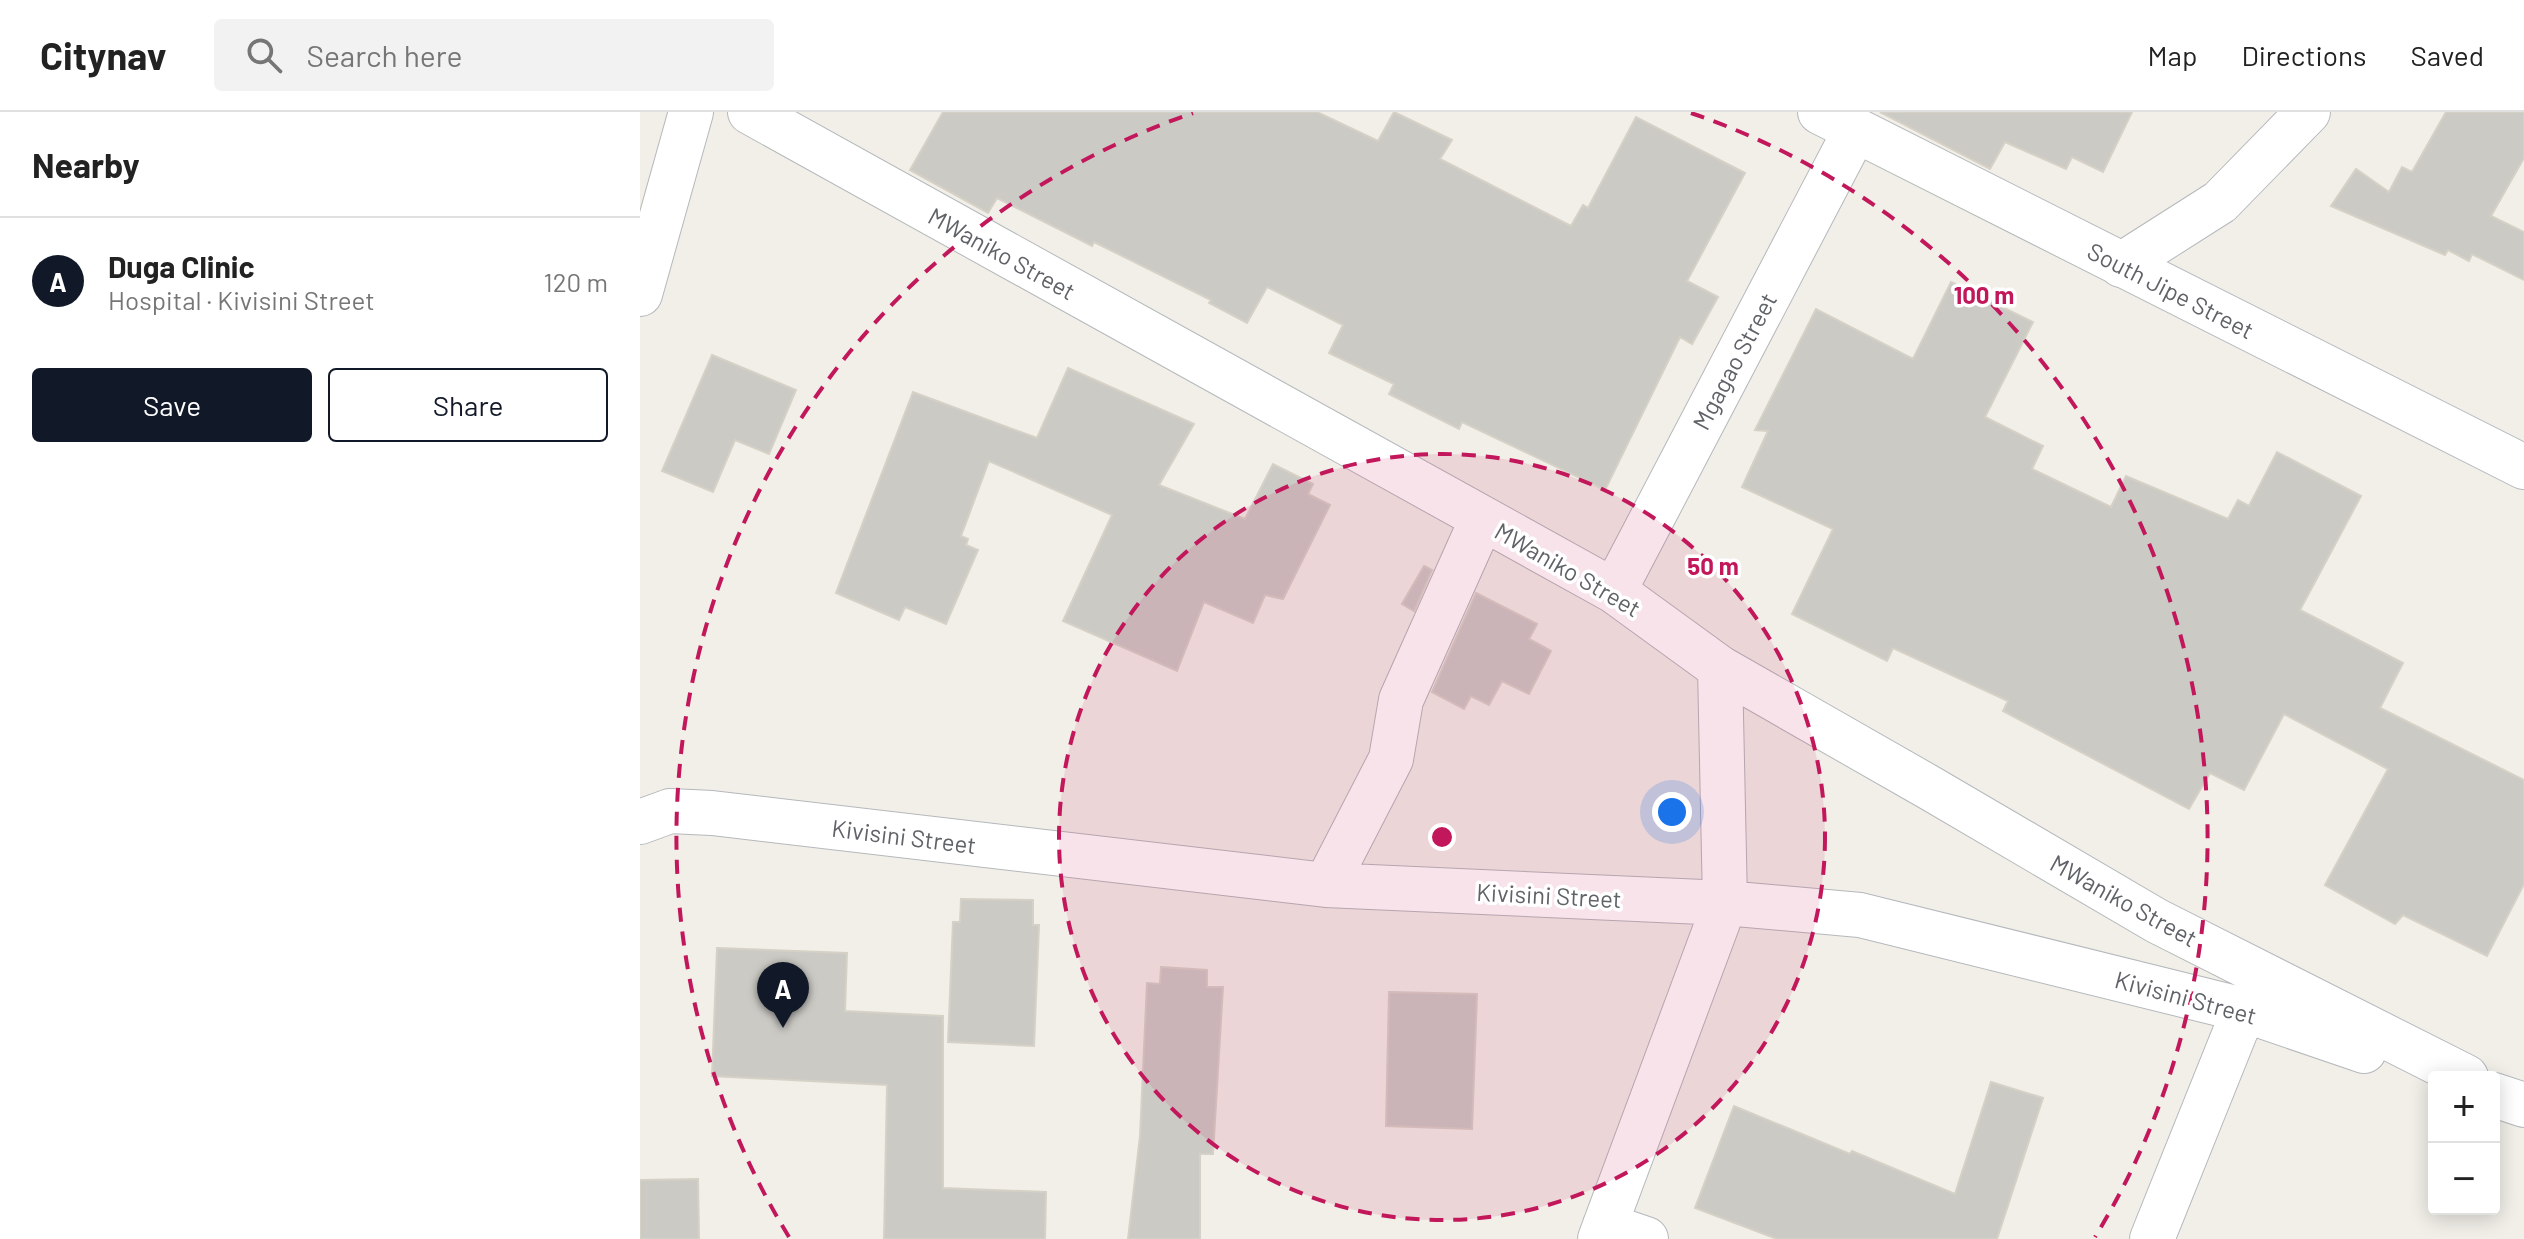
<!DOCTYPE html>
<meta charset="utf-8">
<style>
:root{--surface:#fff;--page:#f2f2f2;--text:#222;--muted:#767676;--line:#e0e0e0;--accent:#111827}
body{margin:0;font-family:Barlow,sans-serif;background:var(--page);color:var(--text)}
.controls{position:absolute;right:24px;bottom:24px;display:grid;overflow:hidden;border-radius:8px;box-shadow:0 4px 20px #0003}
.controls button{width:72px;height:72px;display:grid;place-items:center;padding:0;border:0;border-bottom:2px solid var(--line);background:var(--surface);color:var(--text);font:40px sans-serif}
.you{position:absolute;left:1032px;top:700px;width:28px;height:28px;margin:-20px;border:6px solid #fff;border-radius:50%;background:#1a73e8;box-shadow:0 0 0 12px #1a73e833}
.badge{display:grid;place-items:center;width:52px;height:52px;border-radius:50%;background:var(--accent);color:#fff;font-size:26px;font-weight:700}
.pin{position:absolute;translate:-50% -66px;filter:drop-shadow(0 2px 4px #0008)}
.pin::after{content:'';position:absolute;top:42px;width:28px;height:24px;background:inherit;clip-path:polygon(0 0,100% 0,50% 100%)}
.list{margin:0;padding:0;list-style:none}
h2{display:flex;justify-content:space-between;align-items:center;height:104px;margin:0;padding:0 32px;font-size:34px}
h2 small{font-size:26px;font-weight:400;color:var(--muted)}
.list li{display:grid;grid-template-columns:52px 1fr auto;gap:24px;align-items:center;box-sizing:border-box;height:128px;padding:0 32px;border-top:2px solid var(--line)}
.list b{display:block;font-size:30px;white-space:nowrap}
.list p{margin:0;font-size:26px;white-space:nowrap;color:var(--muted)}
.list em{font-size:26px;font-style:normal;color:var(--muted)}
.actions{display:flex;gap:16px;padding:24px 32px}
.actions a{flex:1;padding:18px 0;border:2px solid var(--accent);border-radius:8px;text-align:center;font-size:28px;color:var(--accent)}
.actions .main{background:var(--accent);color:#fff}
.icon{flex:none;width:44px;height:44px;fill:none;stroke:currentColor;stroke-width:2;stroke-linecap:round;stroke-linejoin:round}
.map{position:relative;flex:none;width:1884px;height:1127px;overflow:hidden}
header{display:flex;align-items:center;gap:48px;box-sizing:border-box;height:112px;padding:0 40px;background:var(--surface);border-bottom:2px solid var(--line)}
header strong{font-size:38px}
nav{display:flex;gap:44px;margin-inline-start:auto;font-size:28px}
.search{width:560px;height:72px;background:var(--page);display:flex;align-items:center;gap:20px;box-sizing:border-box;padding:0 28px;border-radius:8px;color:var(--muted);font-size:30px}
main{display:flex}
aside{flex:1;background:var(--surface)}
.map>svg:first-child{display:block}
</style>
<header>
<strong>Citynav</strong>
<div class="search"><svg class="icon" aria-label="search" viewBox="0 0 24 24"><circle cx="10" cy="10" r="6"/><path d="M15 15l6 6"/></svg>Search here</div>
<nav><a>Map</a><a>Directions</a><a>Saved</a></nav>
</header>
<main>
<aside>
<h2>Nearby<small></small></h2>
<ul class="list">
<li><span class="badge">A</span><div><b>Duga Clinic</b><p>Hospital · Kivisini Street</p></div><em>120 m</em></li>
</ul>
<div class="actions"><a class="main">Save</a><a>Share</a></div>
</aside>
<div class="map">
<svg width="1884" height="1127" viewBox="0 0 1884 1127">
<rect width="100%" height="100%" fill="#f1efe8"/>
<path fill="#cccac5" stroke="#d6d1c6" stroke-width="2" d="M303,0H677L738,29L754,0L812,28L800,47L931,114L943,93L948,96L996,5L1105,61L1047,169L1078,185L1052,232L1040,225L965,378L822,310L819,317L749,282L754,272L689,241L703,213L627,175L607,211L569,191L571,188L454,130L452,134L357,86L348,101L270,58Z
M1240,0H1492L1463,60L1432,45L1426,57L1365,30L1350,57Z
M1806,0H1884V46L1851,104L1884,120V168L1832,142L1829,149L1808,138L1805,143L1691,94L1716,57L1749,80L1762,55L1772,60Z
M1311,170L1393,210L1345,305L1403,334L1392,357L1471,395L1486,364L1588,407L1598,388L1609,394L1637,340L1721,384L1660,498L1763,551L1740,596L1884,668V772L1847,844L1763,803L1755,812L1685,773L1748,657L1644,602L1604,678L1570,661L1549,697L1363,599L1368,589L1253,536L1247,549L1152,502L1193,417L1102,375L1128,319L1115,318L1176,197L1273,247Z
M72,243L156,278L129,342L95,328L73,380L22,359Z
M428,256L554,312L519,373L605,407L633,352L673,372L668,382L690,393L643,487L625,483L613,511L564,490L537,559L423,509L472,403L349,349L321,424L328,427L326,433L338,438L306,512L265,495L259,508L196,481L273,280L397,326Z
M784,454L792,458L774,499L762,492Z
M836,481L897,512L889,527L911,539L889,582L862,569L849,593L831,584L824,597L792,580Z
M321,787L393,788V813H399L394,934L308,930L313,810H320Z
M77,836L207,841L205,899L303,904V1076L406,1080L405,1127H244L247,973L72,964Z
M521,855L567,858V875H583L573,1042H560V1127H488L500,1024L507,871L520,872Z
M749,880L837,882L832,1017L746,1014Z
M1351,970L1403,986L1357,1127H1137L1055,1096L1094,994L1210,1042L1212,1039L1315,1082Z
M58,1067L59,1127H0V1068Z"/>
<g fill="none" stroke-linecap="round" stroke-linejoin="round">
<defs>
<path id="minor" d="M110,0L974,479L1080,556L1290,676L1517,809L1826,965
M1180,0L1884,355
M1481,153L1580,90L1668,0
M0,182L51,0
M974,479L1215,19
M0,710L30,699L72,701L686,773L1085,791L1220,803L1604,898L1724,939
M686,773L751,647L761,588L842,407
M1854,983L1884,993
M965,1113L1006,1127
M960,1127L1085,791L1080,556
M1512,1127L1604,898"/>
</defs>
<use href="#minor" stroke="#b5b8bc" stroke-width="46"/>
<use href="#minor" stroke="#fff" stroke-width="44"/>
</g>
<circle cx="802" cy="725" r="383" fill="#c2185b" fill-opacity=".12"/>
<g fill="none" stroke="#c2185b" stroke-width="4" stroke-dasharray="14 10">
<circle cx="802" cy="725" r="383"/>
<path d="M149 1125A766 766 0 0 1 553 1M1051 1A766 766 0 0 1 1455 1125"/>
</g>
<g text-anchor="middle" dominant-baseline="central" stroke-width="7" stroke-linejoin="round" paint-order="stroke">
<g font-size="24" fill="#5f6368" stroke="#fff">
<text transform="translate(362 141) rotate(29)">MWaniko Street</text>
<text transform="translate(1531 178) rotate(27)">South Jipe Street</text>
<text transform="translate(1094 249) rotate(-62)">Mgagao Street</text>
<text transform="translate(928 457) rotate(30)">MWaniko Street</text>
<text transform="translate(264 724) rotate(7)">Kivisini Street</text>
<text transform="translate(909 783) rotate(3)">Kivisini Street</text>
<text transform="translate(1484 788) rotate(29)">MWaniko Street</text>
<text transform="translate(1546 885) rotate(15)">Kivisini Street</text>
</g>
</g>
<circle cx="802" cy="725" r="12" fill="#c2185b" stroke="#fff" stroke-width="4"/>
<g font-size="24" text-anchor="middle" font-weight="bold" fill="#c2185b" stroke="#fff" stroke-width="7" stroke-linejoin="round" paint-order="stroke">
<text x="1344" y="192">100 m</text>
<text x="1073" y="463">50 m</text>
</g>
</svg>
<div class="controls">
<button>+</button>
<button>−</button>
</div>
<div class="you"></div>
<div class="pin badge" style="left:143px;top:916px">A</div>
</div>
</main>
